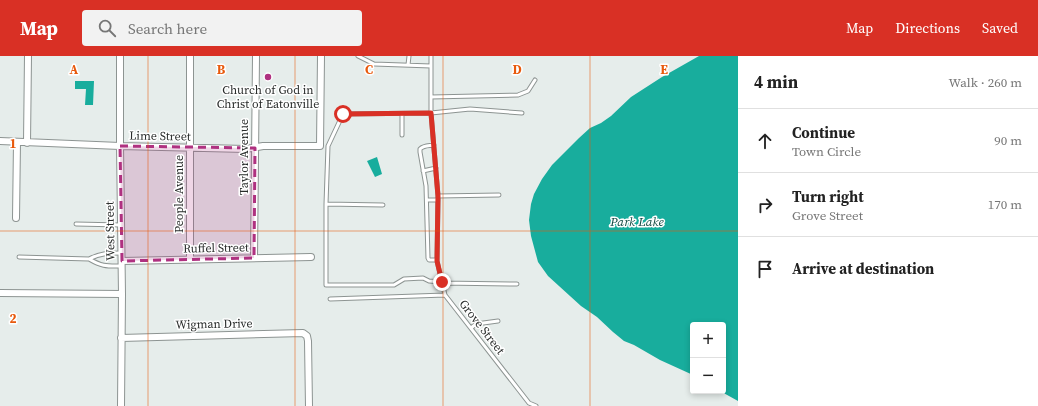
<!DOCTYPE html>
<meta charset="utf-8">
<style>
:root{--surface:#fff;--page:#f2f2f2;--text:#222;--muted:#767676;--line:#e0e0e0;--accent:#d93025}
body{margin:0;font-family:"Source Serif 4",serif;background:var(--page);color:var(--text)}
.controls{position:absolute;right:12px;bottom:12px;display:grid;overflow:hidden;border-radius:4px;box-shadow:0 2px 6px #0003}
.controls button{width:36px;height:36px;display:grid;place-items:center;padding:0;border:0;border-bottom:1px solid var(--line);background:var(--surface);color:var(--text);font:20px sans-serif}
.stop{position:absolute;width:12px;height:12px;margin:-9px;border:3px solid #d93025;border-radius:50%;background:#fff}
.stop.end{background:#d93025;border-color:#fff;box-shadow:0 1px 4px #0008}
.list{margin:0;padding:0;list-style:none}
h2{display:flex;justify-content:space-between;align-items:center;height:52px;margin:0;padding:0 16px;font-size:17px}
h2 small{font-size:13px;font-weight:400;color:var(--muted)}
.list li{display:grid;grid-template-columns:26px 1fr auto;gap:12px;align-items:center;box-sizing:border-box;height:64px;padding:0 16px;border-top:1px solid var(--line)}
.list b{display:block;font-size:15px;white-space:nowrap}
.list p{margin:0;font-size:13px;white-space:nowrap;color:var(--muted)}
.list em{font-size:13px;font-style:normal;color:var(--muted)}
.icon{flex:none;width:22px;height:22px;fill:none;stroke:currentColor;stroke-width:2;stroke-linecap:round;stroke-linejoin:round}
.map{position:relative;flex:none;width:738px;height:350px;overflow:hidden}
header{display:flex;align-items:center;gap:24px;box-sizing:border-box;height:56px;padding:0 20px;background:var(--accent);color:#fff}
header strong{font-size:19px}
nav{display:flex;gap:22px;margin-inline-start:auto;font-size:14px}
.search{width:280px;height:36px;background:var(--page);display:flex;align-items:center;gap:10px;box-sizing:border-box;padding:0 14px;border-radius:4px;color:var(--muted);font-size:15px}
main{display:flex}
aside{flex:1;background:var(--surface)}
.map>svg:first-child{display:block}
</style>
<header>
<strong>Map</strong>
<div class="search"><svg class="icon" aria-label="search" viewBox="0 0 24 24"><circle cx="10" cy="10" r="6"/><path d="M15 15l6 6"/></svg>Search here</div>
<nav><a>Map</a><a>Directions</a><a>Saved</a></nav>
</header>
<main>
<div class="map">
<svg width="738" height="350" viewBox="0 0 738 350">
<rect width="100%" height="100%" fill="#e6edeb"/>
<path fill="#18ad9d" d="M699,0H738V345L720,335H723V269H693V319L660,304L634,289L624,285L613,276L597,261L581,250L548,220L538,206L531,180L529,164L531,148L534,138L542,123L552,109L579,82L590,72L601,67L611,60L631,41L662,21Z
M75,25H94L93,49H85L86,33H75Z
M377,101L382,118L375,121L367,105Z"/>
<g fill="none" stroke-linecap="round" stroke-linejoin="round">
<defs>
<path id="lane" d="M358,0L374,8L431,10
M431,0V57L438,140L437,205L445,239L529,347L536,350
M408,9L409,0
M431,41L518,39L528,35L535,24
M402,58V79
M434,89C429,90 424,89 420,93V96L426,130L428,202L429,204H437
M423,115L436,112
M438,140L499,139
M427,144H438
M326,148V229H394L404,223L423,222L429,225L442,226
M383,149L326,148L328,90L343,58L431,57L470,53L522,57
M76,168L121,169
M121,197C109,197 101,197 89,203C103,211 107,210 122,210
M19,201L89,203
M442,227L517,228
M330,243L445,239
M471,272L476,268L498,265"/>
<path id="street" d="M120,0V90L122,238L121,350
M0,85L120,90L246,93L263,90H320L321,0
M27,87L28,0
M16,162L17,86
M254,202L256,0
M190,204V0
M122,205L311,201
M0,237L122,238
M121,282L303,277L307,280L308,285L309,350"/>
</defs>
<use href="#lane" stroke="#8d9492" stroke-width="5"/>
<use href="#street" stroke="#8d9492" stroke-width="8"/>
<use href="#lane" stroke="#fff" stroke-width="3"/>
<use href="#street" stroke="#fff" stroke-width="6"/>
</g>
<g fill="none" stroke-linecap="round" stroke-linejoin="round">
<path stroke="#d93025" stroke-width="5" d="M343,58L431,57L438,140L437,205L442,226"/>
</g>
<path fill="#af3180" fill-opacity="0.2" stroke="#af3180" stroke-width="3" stroke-dasharray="8 5" stroke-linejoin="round" d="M120,90L255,92L254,202L122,205Z"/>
<path fill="none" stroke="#e8590c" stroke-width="1" stroke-opacity="0.55" d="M148,0V350M295,0V350M443,0V350M590,0V350M0,175H738"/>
<circle fill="#af3180" stroke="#fff" stroke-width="1.5" cx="268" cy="21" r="4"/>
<g text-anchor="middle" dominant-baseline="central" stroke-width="3" stroke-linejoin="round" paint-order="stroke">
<g font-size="12" fill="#292c2b" stroke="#fff">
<text x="268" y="34">Church of God in<tspan x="268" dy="14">Christ of Eatonville</tspan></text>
</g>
<g font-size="12" fill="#292c2b" stroke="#fff">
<text transform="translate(160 80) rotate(1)">Lime Street</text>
<text transform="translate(244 101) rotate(-90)">Taylor Avenue</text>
<text transform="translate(179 138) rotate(-90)">People Avenue</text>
<text transform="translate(110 175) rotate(-91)">West Street</text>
<text transform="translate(216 192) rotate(-1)">Ruffel Street</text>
<text transform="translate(214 268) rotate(-1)">Wigman Drive</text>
<text transform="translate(482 271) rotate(52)">Grove Street</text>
</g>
<g font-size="13" font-style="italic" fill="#114a43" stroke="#fff">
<text x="637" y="165">Park Lake</text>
</g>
</g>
<g font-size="13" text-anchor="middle" font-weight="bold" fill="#e8590c" stroke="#fff" stroke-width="3" stroke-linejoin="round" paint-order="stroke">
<text x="74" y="18">A</text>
<text x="221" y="18">B</text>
<text x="369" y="18">C</text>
<text x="517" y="18">D</text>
<text x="664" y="18">E</text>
<text x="13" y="92">1</text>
<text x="13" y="267">2</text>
</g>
</svg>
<div class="controls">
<button>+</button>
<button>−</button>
</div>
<div class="stop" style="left:343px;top:58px"></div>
<div class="stop end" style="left:442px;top:226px"></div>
</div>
<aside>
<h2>4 min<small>Walk · 260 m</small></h2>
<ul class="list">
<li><svg class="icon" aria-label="ahead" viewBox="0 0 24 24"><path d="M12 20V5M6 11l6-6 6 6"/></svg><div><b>Continue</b><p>Town Circle</p></div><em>90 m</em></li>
<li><svg class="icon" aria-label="right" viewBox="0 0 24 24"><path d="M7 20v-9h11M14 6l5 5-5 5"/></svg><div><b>Turn right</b><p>Grove Street</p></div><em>170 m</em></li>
<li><svg class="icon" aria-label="arrive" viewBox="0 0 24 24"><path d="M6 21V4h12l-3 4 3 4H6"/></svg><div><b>Arrive at destination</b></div></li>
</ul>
</aside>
</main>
